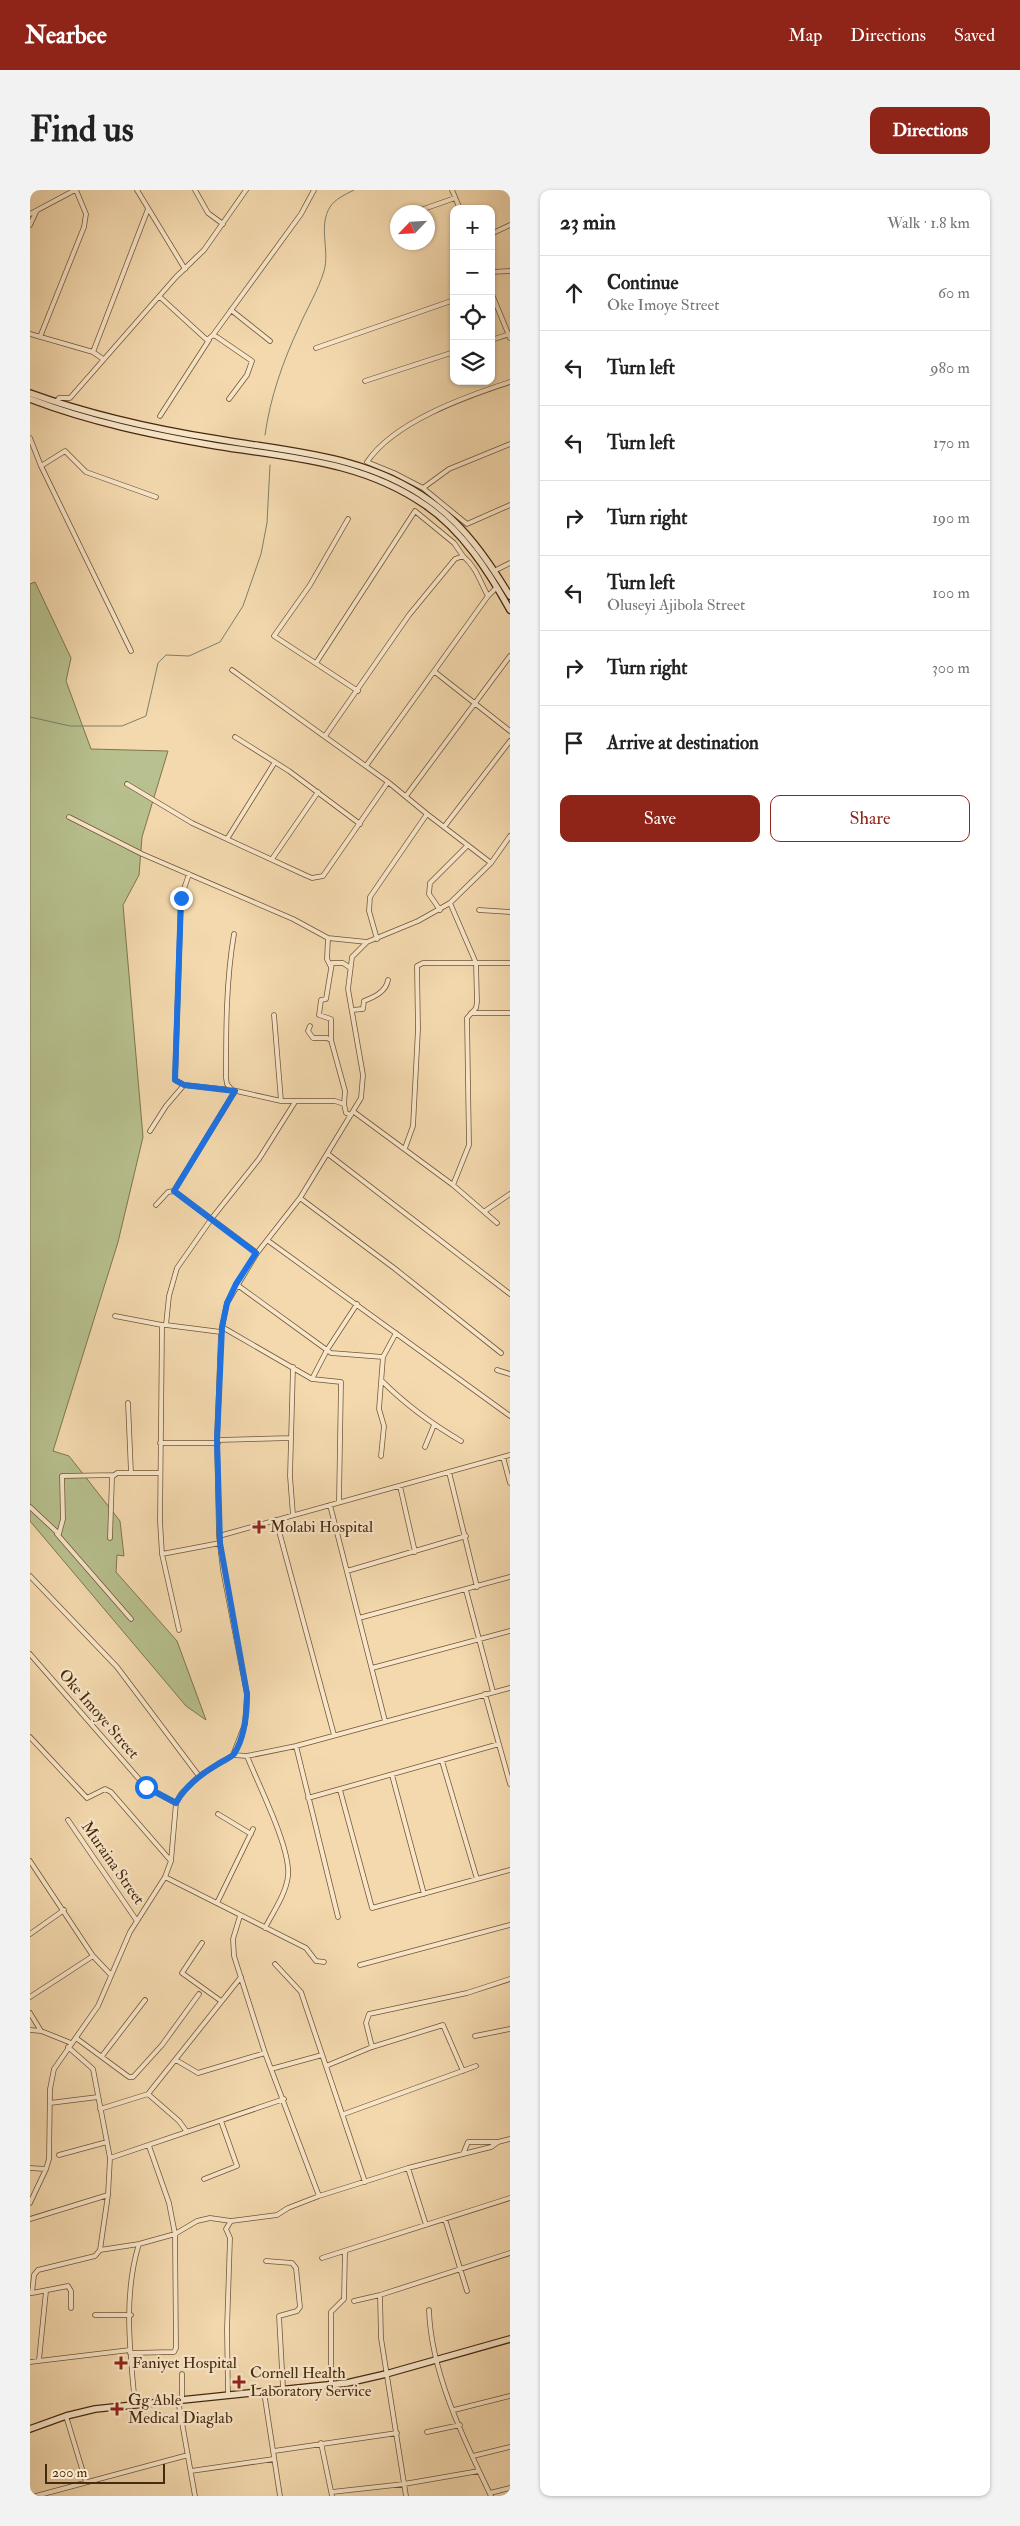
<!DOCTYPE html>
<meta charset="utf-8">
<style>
:root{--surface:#fff;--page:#f2f2f2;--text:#222;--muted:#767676;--line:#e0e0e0;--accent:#8f2418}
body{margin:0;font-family:"IM FELL Double Pica",serif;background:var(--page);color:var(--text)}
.controls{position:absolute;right:15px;top:15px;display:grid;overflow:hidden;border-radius:10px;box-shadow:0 1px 4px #0004}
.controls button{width:45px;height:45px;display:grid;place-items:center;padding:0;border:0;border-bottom:1px solid var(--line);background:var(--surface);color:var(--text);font:25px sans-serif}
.compass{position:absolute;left:360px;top:15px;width:45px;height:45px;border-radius:50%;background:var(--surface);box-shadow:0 1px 4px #0004;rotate:245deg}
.scale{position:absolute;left:15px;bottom:12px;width:120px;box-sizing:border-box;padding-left:5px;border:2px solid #462a0d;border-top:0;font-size:14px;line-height:18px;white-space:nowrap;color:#462a0d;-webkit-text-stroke:4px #f8e6ca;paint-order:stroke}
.stop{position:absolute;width:15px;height:15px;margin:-11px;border:4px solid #1a73e8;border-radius:50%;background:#fff}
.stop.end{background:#1a73e8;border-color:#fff;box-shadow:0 1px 5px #0008}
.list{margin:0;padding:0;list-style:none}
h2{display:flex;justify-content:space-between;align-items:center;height:65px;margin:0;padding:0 20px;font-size:21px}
h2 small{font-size:16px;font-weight:400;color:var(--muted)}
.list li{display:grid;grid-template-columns:32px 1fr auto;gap:15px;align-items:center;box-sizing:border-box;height:75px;padding:0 20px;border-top:1px solid var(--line)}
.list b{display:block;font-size:19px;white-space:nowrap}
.list p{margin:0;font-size:16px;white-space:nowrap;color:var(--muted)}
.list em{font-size:16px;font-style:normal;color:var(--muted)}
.actions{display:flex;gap:10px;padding:15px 20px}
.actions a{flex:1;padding:11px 0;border:1px solid var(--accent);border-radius:10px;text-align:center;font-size:18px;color:var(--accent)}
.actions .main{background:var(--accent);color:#fff}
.icon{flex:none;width:28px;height:28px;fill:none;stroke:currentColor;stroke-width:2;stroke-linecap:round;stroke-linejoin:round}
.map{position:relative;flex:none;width:480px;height:2306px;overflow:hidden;border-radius:10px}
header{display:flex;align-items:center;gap:30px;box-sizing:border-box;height:70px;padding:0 25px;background:var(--accent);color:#fff}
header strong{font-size:24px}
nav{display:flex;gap:28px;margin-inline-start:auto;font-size:18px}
.intro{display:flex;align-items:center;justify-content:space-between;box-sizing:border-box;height:120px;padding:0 30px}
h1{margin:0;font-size:35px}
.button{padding:12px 22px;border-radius:10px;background:var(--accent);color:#fff;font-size:18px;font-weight:700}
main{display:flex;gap:30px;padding:0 30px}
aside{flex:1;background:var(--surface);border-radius:10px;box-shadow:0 1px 4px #0004}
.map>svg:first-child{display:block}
</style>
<header>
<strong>Nearbee</strong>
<nav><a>Map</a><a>Directions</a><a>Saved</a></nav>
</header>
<div class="intro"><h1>Find us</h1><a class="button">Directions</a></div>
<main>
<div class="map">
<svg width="480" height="2306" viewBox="0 0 480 2306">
<rect width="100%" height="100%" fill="#f4d9ae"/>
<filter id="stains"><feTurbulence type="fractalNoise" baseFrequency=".004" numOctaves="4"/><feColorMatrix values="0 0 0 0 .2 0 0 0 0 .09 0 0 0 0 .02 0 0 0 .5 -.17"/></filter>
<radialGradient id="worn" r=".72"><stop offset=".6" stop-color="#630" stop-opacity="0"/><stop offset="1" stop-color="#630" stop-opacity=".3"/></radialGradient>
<path fill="#b7c08e" stroke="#7e754e" d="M5,392L41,468L36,491L61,559L138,561L112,647L109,685L93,715L113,947L88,1052L23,1261L39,1266L90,1331L94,1366L87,1365L86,1382L147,1451L176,1530L156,1516L0,1331V394Z"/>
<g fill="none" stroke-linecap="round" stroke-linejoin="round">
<path stroke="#7a806e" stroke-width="1" d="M235,245C240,208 253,171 269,137C277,118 288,101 294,81C300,61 288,36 300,17C305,9 316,4 324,0
M0,527L40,536H92L116,526L128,473L136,465L159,466L190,452L213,416L231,364L237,333L240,275"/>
<defs>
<path id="minor" d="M107,0L155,79
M165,0L178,23L193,34
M422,0L430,19
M385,22L425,8
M0,24L45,0
M0,35L6,22
M461,44L480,35
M461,82L480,81
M461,102L480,148
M130,107L177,150L183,145L187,147L222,171L217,185L199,209
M201,120L240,151
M0,144L63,162
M183,145L271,24L284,0
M10,147L54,37L56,24L46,0
M461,150L480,144
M286,158L424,110
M73,169L63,162L118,19
M335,191L424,162
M480,192C434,207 364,232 337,272L364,283L393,298L437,334L480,315
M27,211L29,208H40L146,87L174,60L216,0
M130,226L179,150
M0,248L11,276L101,461
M11,276L35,261L56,282L126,307
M393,298L419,279L480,254
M318,329L280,395L244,446L328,501
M464,381L480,373
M286,473L385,321L424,353L433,366
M202,480L358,592L397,624L340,707L339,721L347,749
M405,482L480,541
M295,546L379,425L425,369L433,366C447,378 450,392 458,406
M205,547L259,581L330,634
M336,576L458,406L467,397
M97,594L162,633L275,685L282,688L293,686L358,592
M376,606L480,466
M397,624L461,673
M39,627L112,664L263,729L298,748L337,752
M414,637L480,551
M197,649L245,572
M242,669L288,602
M159,684L151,708L145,890L154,895L202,900L251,911H305L314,914L316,923L321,925
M420,713L446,773L447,812L446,818L437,828L439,955L423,995
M410,720L399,704L400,693L437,656
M449,720L480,722
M298,748L297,769L301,777
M322,820L333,819L334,811C344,807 356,802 358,790
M441,823H480
M244,825L251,911
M280,836L278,841L283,848H297L301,850
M202,900L197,894L196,888C196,839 196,791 204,744
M314,914L315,901L301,850V829L289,825L291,810L296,809L302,773H313L319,777
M324,922L423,995L467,1033
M120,941L136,916L154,895
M375,958L383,936L388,839L387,776L393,773H480
M298,964L480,1104
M144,1001L227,1063
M270,1008L364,1078L471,1163
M126,1015L138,1002L144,1001L205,901
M455,1021L480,1004
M237,1050L480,1226
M206,1094L301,1163L353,1167
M85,1126L132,1135
M136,1135L191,1142
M192,1137L282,1189L311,1192L309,1311
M263,1177L260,1286L263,1325
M467,1180L480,1184
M282,1189L297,1160L327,1114
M352,1191C376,1215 402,1234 431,1251
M98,1213L101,1283H129
M187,1250L260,1248
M130,1253H188
M395,1257L404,1235
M351,1266L354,1236L349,1219L353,1167L366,1143
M473,1267L480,1293
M419,1282L447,1397
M370,1296L385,1362
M300,1315L355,1531
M0,1317L29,1344L33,1329L32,1286L84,1285
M246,1330L304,1545
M27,1344L101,1429
M189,1346L480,1265
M80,1348L82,1287L87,1283H101
M132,1364L190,1353
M317,1381L436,1346
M0,1386L87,1477L169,1586
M436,1400L463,1502
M329,1428L480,1387
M149,1440L132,1364L130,1331L132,1135H136L139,1106L147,1078L182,1028L229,969L265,912
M0,1464L116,1597L146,1613
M342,1478L480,1441
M455,1504L480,1594
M0,1547L57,1608L75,1599L81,1602L141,1671
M266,1556L308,1727
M203,1565L217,1566L266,1556L480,1498
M217,1566C228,1594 261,1658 258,1686C256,1704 243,1722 235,1738
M412,1571L447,1689
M362,1585L394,1704
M310,1600L342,1718L480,1680
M278,1608L469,1554
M188,1624L221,1644
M38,1630L107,1731
M0,1671L63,1766L81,1785
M135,1687L276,1758L286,1771L294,1772
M187,1713L223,1639
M210,1726L203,1749L204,1766L235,1863L289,2006
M0,1744L34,1720
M172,1753L152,1783L191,1811
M245,1774L271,1802L335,1992
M330,1775L480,1735
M0,1807L63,1766
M0,1823L11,1841L41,1853
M0,1840L11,1841
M445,1846L480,1839
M46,1848L99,1887H103L132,1855L169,1804
M38,1857L63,1879L80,1968L78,2005L70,2060
M342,1857L336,1833L339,1824L437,1803L480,1789
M72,1866L115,1810
M146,1870L168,1883L235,1863
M296,1876L342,1857L413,1835L433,1881
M241,1879L292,1865
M118,1904L211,1787
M20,1913L68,1907
M70,1919L118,1904L149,1931L157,1942
M314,1924L446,1876
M433,1964L461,1957L468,1952
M29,1965L77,1952
M80,1968L254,1909
M0,1978L16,1979
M378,1978L396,2035
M174,1989L207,1976L191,1931
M0,2013L16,1979L19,1969L20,1899L24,1879L68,1816L100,1742L135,1687L141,1671L146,1613L151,1604L169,1586L203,1565L215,1534L217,1504L193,1380L189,1346L187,1250L191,1142L197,1113L227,1063L270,1008L331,908L333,885L318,799L322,767L337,752L388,731L420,713L461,673L480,646
M0,2029L78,2005
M415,2029L437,2101
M292,2068L480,2008
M236,2071L262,2073L266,2078L270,2117L267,2121L249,2126L253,2198
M0,2103H2L4,2085L8,2080L65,2066L70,2060L109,2054L145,2044L167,2031L180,2028L201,2031L247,2025L258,2018L289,2006L378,1978L433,1964L438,1952H468L480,1949
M2,2103L38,2096L41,2101V2118
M350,2105L351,2148L376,2306
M324,2111L350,2105L480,2063
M399,2120C401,2183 434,2250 461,2306
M65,2125H101
M100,2163L144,2162L146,2158L145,2044L139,2013L119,1956
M9,2170L16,2101
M0,2172L100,2160
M152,2184V2209
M301,2194V2122L314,2109L315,2062
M234,2202L250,2306
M198,2204L197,2139L200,2048L196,2039L201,2031
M148,2210L165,2306
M105,2214C100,2162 93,2105 109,2054
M424,2220L480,2206
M36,2226L56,2292
M397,2242L430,2235
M291,2253L302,2306
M244,2261L367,2243
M443,2266L480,2257
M161,2281L244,2269
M302,2302L374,2294L449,2281
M460,2303L480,2298
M6,2306L158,2265"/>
<path id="secondary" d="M0,203C61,225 124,239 187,249C261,262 337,265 400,311C434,335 458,370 480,406
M0,209C60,232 123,245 187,256C261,268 331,271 395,315C432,340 459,382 480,420
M0,2239L36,2226L65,2219L317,2193L356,2184L480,2149"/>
</defs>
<use href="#minor" stroke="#725635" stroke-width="5.5"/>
<use href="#secondary" stroke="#462a0d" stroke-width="8"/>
<use href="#minor" stroke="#f8e6ca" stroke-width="4"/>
<use href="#secondary" stroke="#f8e6ca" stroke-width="5.5"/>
</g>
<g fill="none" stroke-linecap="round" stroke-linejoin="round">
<path stroke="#1a73e8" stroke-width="6" d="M116,1597L146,1613C155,1596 171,1584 188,1574C192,1571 201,1568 204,1564C215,1547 217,1524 217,1504L190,1353L187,1250L192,1137L197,1113L206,1094L226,1063L144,1001L205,901L154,895L145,890L151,708"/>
</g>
<g fill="#8f2418" stroke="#f8e6ca" stroke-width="2">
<path d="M226.5 1329.5h5v5h5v5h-5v5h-5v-5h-5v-5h5z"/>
<path d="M88.5 2165.5h5v5h5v5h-5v5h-5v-5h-5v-5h5z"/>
<path d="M206.5 2184.5h5v5h5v5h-5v5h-5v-5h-5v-5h5z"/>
<path d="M84.5 2211.5h5v5h5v5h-5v5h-5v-5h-5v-5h5z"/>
</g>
<g text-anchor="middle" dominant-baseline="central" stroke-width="4.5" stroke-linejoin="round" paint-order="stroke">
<g font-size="16" fill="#462a0d" stroke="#f8e6ca" text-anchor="start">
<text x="240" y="1337">Molabi Hospital</text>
<text x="102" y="2173">Faniyet Hospital</text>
<text x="220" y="2183">Cornell Health<tspan x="220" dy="18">Laboratory Service</tspan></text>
<text x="98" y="2210">Gg Able<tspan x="98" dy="18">Medical Diaglab</tspan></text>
</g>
<g font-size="16" fill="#462a0d" stroke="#f8e6ca">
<text transform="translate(69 1524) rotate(49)">Oke Imoye Street</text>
<text transform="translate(83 1673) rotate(55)">Muraina Street</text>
</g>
</g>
<rect width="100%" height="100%" filter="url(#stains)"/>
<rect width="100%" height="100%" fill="url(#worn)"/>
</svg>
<div class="controls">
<button>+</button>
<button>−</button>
<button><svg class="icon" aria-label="locate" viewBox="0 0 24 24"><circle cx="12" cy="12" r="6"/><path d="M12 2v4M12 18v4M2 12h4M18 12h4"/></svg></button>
<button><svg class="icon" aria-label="layers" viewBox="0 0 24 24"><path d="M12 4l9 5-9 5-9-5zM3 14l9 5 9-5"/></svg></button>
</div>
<svg class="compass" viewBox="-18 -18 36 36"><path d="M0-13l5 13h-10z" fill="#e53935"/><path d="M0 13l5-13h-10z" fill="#767676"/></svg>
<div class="scale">200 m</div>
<div class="stop" style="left:116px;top:1597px"></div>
<div class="stop end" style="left:151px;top:708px"></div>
</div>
<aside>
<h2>23 min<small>Walk · 1.8 km</small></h2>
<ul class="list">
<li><svg class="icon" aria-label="ahead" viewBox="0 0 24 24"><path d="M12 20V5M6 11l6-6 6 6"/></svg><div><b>Continue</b><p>Oke Imoye Street</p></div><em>60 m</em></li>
<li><svg class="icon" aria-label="left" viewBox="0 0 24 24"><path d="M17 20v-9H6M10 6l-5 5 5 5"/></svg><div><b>Turn left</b></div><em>980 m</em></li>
<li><svg class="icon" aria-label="left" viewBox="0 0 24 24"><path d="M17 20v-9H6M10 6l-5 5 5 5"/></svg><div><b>Turn left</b></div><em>170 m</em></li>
<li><svg class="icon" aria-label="right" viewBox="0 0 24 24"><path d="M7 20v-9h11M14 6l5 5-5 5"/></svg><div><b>Turn right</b></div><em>190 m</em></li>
<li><svg class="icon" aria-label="left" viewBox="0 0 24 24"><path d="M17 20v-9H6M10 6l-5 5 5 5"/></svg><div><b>Turn left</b><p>Oluseyi Ajibola Street</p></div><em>100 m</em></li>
<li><svg class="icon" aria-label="right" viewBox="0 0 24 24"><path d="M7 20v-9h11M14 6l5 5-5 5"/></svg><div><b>Turn right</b></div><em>300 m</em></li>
<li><svg class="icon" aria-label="arrive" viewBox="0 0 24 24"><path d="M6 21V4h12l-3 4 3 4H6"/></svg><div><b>Arrive at destination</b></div></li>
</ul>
<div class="actions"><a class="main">Save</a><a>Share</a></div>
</aside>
</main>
